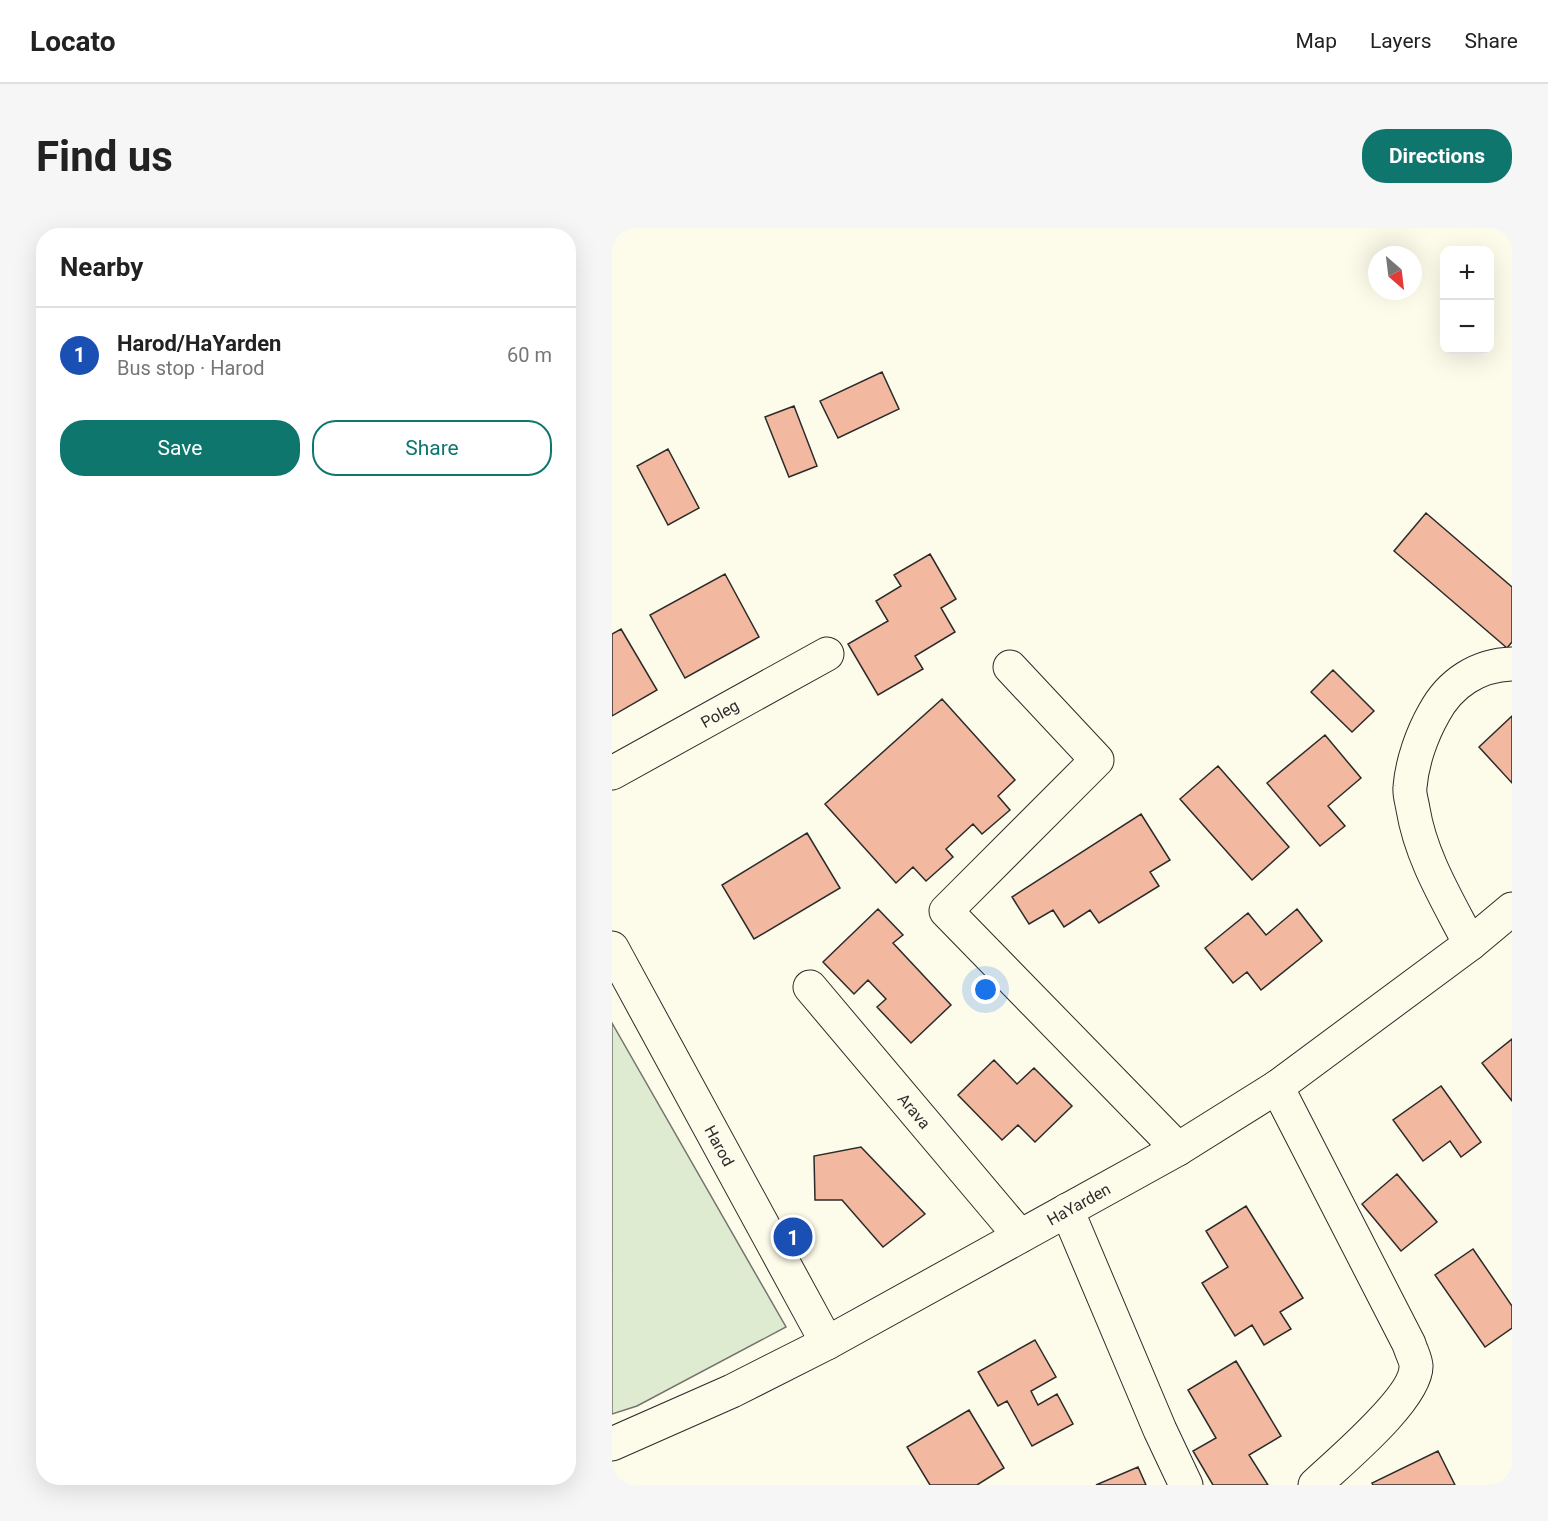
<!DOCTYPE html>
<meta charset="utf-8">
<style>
:root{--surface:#fff;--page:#f6f6f6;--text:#222;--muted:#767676;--line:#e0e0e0;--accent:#0f766e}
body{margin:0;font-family:Roboto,sans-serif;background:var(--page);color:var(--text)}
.controls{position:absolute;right:18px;top:18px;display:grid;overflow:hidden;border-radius:12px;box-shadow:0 6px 24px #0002}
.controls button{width:54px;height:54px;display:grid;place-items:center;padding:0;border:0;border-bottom:2px solid var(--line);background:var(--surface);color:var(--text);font:30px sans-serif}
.compass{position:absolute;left:756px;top:18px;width:54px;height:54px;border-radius:50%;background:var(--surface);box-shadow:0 6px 24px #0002;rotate:152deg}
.you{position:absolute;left:374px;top:762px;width:21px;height:21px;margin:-15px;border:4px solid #fff;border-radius:50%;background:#1a73e8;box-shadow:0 0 0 9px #1a73e833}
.badge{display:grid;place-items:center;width:39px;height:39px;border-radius:50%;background:var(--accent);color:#fff;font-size:20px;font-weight:700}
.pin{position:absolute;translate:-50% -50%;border:3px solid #fff;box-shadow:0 2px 6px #0006}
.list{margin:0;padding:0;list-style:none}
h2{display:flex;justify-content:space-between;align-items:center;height:78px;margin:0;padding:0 24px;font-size:26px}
h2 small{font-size:20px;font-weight:400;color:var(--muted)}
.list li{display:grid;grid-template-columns:39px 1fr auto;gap:18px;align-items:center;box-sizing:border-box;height:96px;padding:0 24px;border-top:2px solid var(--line)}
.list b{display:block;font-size:22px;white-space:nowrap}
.list p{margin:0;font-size:20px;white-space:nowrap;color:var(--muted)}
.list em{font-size:20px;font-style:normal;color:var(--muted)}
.actions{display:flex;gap:12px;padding:18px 24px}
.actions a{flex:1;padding:14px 0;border:2px solid var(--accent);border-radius:24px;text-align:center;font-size:21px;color:var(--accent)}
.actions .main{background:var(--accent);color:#fff}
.map{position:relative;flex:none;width:900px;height:1257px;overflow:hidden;border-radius:24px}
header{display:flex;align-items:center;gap:36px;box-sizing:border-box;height:84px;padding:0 30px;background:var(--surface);border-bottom:2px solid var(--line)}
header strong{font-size:28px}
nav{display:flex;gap:33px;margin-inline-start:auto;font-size:21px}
.intro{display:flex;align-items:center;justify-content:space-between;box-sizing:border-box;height:144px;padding:0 36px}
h1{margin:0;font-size:42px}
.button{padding:15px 27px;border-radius:24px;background:var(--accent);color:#fff;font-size:21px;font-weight:700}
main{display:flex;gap:36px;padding:0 36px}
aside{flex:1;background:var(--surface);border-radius:24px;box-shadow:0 6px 24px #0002}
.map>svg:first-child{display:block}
</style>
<header>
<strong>Locato</strong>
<nav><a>Map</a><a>Layers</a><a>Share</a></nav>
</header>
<div class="intro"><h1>Find us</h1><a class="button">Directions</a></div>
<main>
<aside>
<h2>Nearby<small></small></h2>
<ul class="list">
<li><span class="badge" style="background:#1a4fb4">1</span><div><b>Harod/HaYarden</b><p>Bus stop · Harod</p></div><em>60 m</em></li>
</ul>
<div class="actions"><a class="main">Save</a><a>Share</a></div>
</aside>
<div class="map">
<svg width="900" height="1257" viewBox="0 0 900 1257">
<rect width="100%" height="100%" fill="#fdfbea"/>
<path fill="#deebd1" stroke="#74746e" stroke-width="1.5" d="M0,795L174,1099L25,1178L0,1186Z"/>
<path fill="#f2b8a0" stroke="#2b2b2b" stroke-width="1.5" d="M270,144L287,181L226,210L208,173Z
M182,178L205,238L177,249L153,189Z
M56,221L87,280L56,297L25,238Z
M814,285L900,359V414L895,420L782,323Z
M318,326L344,371L329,380L343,404L303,428L311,441L266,467L236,416L276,393L264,373L289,358L282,347Z
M113,346L147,409L73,450L38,387Z
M9,401L45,462L0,488V406Z
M721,442L762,483L740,504L699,464Z
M330,471L403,552L386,568L398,582L370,606L361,596L334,621L341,629L314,653L301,639L284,655L213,576Z
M900,488V555L867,519Z
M713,507L749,550L716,578L733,598L708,618L655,555Z
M606,538L677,619L640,652L568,571Z
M529,586L558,632L538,644L547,658L487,695L478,682L452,699L441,682L417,696L400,669Z
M195,605L228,660L142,711L110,657Z
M266,681L291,707L281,715L339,777L299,815L265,779L274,771L256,752L242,766L211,734Z
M685,681L710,713L649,762L635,744L621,755L593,720L636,685L654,707Z
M900,811V873L870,835Z
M382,832L405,856L422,840L460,878L423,914L406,897L390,912L346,867Z
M829,858L869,914L849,929L838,913L811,933L781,892Z
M249,919L313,986L271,1019L230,972H203L202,928Z
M785,946L825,994L789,1023L750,976Z
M634,978L691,1070L668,1084L679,1101L652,1117L640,1097L623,1108L590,1055L616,1039L594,1003Z
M861,1021L900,1078V1100L873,1119L823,1047Z
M423,1112L444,1149L419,1163L426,1177L445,1166L461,1196L420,1218L395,1173L386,1178L366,1144Z
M624,1133L669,1208L637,1227L656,1257H601L581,1223L604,1210L576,1162Z
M357,1182L392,1240L365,1257H318L295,1219Z
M826,1223L843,1257H761L760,1255Z
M526,1239L534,1257H484Z"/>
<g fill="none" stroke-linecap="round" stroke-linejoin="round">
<defs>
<g id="minor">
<path d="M398,439L485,532L334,683L566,921"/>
<path id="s1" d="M0,545L215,426"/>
<path d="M858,716C836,673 809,630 801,581C800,574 797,566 798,559C800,534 810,506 822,485C838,455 866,437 900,436"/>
<path id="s2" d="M0,720L215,1115"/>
<path id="s3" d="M198,759L408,1008"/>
<path d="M665,859L797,1116C799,1123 804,1132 804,1138C805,1170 726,1235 703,1257"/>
<path d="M455,982L548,1202L574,1257"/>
<path id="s4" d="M0,1216L120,1163L215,1115L566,921L665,859L858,716L900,681"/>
</g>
</defs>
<use href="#minor" stroke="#2b2b2b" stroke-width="35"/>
<use href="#minor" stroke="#fdfbea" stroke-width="33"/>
</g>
<g text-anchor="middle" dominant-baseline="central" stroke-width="4.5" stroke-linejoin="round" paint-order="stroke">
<g font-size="16" fill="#2b2b2b" stroke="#fdfbea">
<text stroke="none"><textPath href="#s1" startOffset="123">Poleg</textPath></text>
<text stroke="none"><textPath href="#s3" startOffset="162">Arava</textPath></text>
<text stroke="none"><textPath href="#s2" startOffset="225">Harod</textPath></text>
<text stroke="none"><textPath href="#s4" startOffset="525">HaYarden</textPath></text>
</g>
</g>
</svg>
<div class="controls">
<button>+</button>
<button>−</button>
</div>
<svg class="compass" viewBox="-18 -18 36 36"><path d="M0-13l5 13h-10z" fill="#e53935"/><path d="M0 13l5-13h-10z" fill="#767676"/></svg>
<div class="you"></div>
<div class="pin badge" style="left:181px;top:1009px;background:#1a4fb4">1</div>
</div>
</main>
